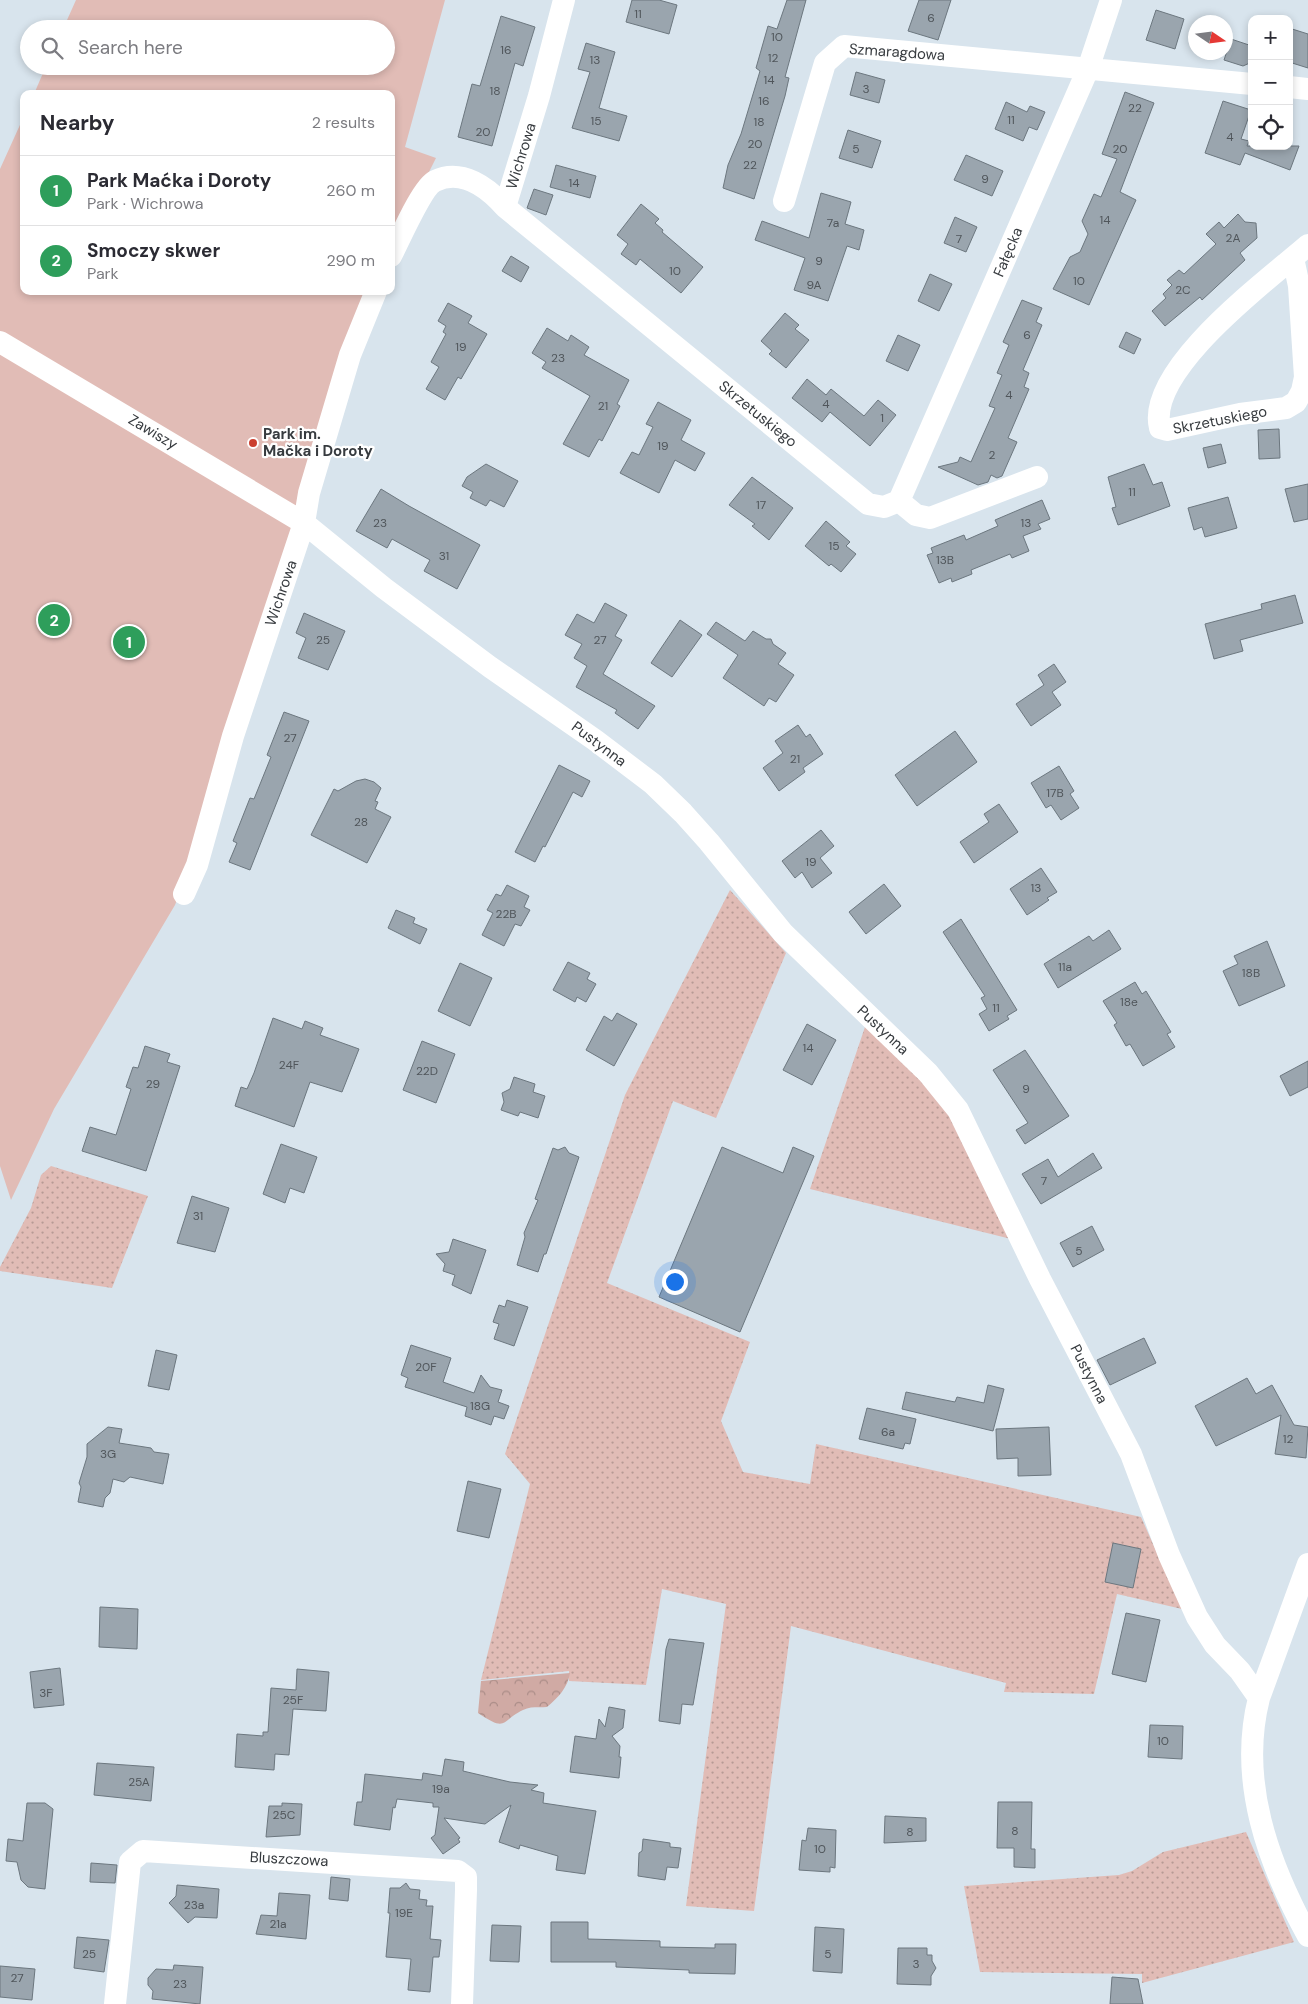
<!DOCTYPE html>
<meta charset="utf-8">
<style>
:root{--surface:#fff;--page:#f2f2f3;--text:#2b2b33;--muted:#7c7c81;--line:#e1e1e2;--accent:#db2777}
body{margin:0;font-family:"DM Sans",sans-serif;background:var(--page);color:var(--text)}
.controls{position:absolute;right:15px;top:15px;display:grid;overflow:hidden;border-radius:10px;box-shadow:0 2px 8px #0003}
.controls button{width:45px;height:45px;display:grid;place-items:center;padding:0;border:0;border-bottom:1px solid var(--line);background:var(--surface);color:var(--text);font:25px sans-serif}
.compass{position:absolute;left:1188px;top:15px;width:45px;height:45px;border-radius:50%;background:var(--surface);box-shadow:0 2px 8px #0003;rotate:103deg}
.you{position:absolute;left:674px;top:1281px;width:18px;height:18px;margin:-12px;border:4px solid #fff;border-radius:50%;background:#1a73e8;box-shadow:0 0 0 8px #1a73e833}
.badge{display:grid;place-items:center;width:32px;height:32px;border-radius:50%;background:var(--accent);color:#fff;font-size:16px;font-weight:700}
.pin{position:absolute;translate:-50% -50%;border:2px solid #fff;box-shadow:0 1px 5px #0006}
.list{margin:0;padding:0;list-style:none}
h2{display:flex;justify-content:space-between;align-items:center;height:65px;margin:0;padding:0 20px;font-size:21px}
h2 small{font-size:16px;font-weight:400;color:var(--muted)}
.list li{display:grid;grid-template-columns:32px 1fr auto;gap:15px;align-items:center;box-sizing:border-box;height:70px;padding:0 20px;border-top:1px solid var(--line)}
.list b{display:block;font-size:19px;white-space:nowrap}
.list p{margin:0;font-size:16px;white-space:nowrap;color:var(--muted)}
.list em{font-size:16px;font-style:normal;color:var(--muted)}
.icon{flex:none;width:28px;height:28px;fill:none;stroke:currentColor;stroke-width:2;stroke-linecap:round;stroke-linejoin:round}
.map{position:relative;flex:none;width:1308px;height:2004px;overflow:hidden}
.search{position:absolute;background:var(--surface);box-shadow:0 2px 8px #0003;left:20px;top:20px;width:375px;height:55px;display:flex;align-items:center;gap:12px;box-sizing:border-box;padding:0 18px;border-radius:28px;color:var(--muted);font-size:19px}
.panel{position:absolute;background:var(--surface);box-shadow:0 2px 8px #0003;left:20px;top:90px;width:375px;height:205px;border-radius:10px}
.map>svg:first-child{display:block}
</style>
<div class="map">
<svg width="1308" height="2004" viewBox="0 0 1308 2004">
<defs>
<pattern id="grass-dots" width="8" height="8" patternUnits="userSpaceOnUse" patternTransform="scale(1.25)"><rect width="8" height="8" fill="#e1bcb6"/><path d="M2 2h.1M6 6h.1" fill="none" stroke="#b79a95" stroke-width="1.8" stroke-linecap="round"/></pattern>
<pattern id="forest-crowns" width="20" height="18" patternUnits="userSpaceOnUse" patternTransform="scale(1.25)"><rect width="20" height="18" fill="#d0aaa4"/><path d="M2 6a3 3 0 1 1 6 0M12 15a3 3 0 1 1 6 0" fill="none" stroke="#aa8c87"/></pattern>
</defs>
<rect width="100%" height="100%" fill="#d8e4ed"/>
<path fill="url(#grass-dots)" d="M730,890L786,953L716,1118L673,1101L607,1283L750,1342L721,1421L743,1472L810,1484L816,1444L1141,1517L1182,1609L1117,1594L1094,1694L1004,1692L1006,1683L791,1626L754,1911L686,1906L726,1604L662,1589L646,1685L569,1681V1671L481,1680L530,1484L505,1454L625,1095Z
M866,1024L911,1068L956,1123L1011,1239L810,1189Z
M51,1166L148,1196L112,1288L0,1271V1267L31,1208L41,1175Z
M1246,1832L1294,1942L1142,1983V1974L980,1972L964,1886L1119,1875L1132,1871L1163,1852Z"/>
<path fill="url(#forest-crowns)" d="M570,1673C568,1687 558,1698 547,1707C539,1708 531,1706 523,1710C500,1721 508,1733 478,1713L481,1681Z"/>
<path fill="#e1bcb6" d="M76,0H445L405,147L436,158L391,248V94H34L46,66H386V29H63Z
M24,116V291H370L202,835L175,905L54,1109L11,1200L0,1166V169Z"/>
<path fill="#9aa5ae" stroke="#6c777f" d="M632,0H659L677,5L669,34L626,22Z
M787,0H806L785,77L789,78L785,96L754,199L723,188L728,165L741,134L760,71L756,68L768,26L777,29Z
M919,0H951L938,40L908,31Z
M1156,10L1184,19L1175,49L1146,40Z
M501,16L535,27L523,66L515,63L492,146L458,137L472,84L480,86Z
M1289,28L1308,34V68L1289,62Z
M1231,39L1252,46V62L1243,66L1224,60Z
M586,43L615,52L599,108L627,116L619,141L572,128L590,72L578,69Z
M856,72L885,80L879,103L850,95Z
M1125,92L1154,103L1120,192L1136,200L1089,305L1053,289L1070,257L1080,252L1088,234L1082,221L1094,194L1101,197L1117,159L1102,154Z
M1223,101L1251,110L1241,139L1249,141L1247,146H1299L1290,170L1245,153L1240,165L1205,153Z
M1006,102L1027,112L1030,106L1045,112L1037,130L1029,127L1023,141L995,129Z
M848,130L881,141L872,168L839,158Z
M966,155L1003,171L992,196L954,180Z
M556,165L596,176L590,198L550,187Z
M534,189L553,195L546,215L527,208Z
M821,193L851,202L845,224L864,230L859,250L847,246L828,301L794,290L805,258L755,240L762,221L809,238Z
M641,204L659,219L655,223L663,230L662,232L703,267L681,293L640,259L636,265L621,254L628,244L617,235Z
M1238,214L1245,222L1256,223L1257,238L1240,253L1245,260L1202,300L1200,297L1165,326L1152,311L1166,298L1163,294L1172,285L1167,280L1179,270L1184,274L1216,244L1206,234L1219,222L1224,228Z
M955,217L977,227L966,252L944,243Z
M511,256L529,267L521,282L502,271Z
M930,274L952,284L939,311L918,301Z
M1022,300L1042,308L1036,322L1042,325L1023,370L1029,373L1024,387L1029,389L1008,438L1017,442L1002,476L997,478L991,475L988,482L978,485L938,467L958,462L960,457L971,462L995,408L989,406L1002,375L997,373L1009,345L1003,342Z
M448,303L472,316L468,323L487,334L461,379L458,377L445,400L426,389L439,367L431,362L446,334L443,332L446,326L438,321Z
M785,313L799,325L795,329L809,340L786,368L769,354L772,351L761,341Z
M547,328L568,341L571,335L589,347L584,355L629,380L617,404L620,406L602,441L599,439L589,457L563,444L590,396L542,368L546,362L532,353Z
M1126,332L1141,339L1134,354L1119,347Z
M898,335L920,345L908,371L886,361Z
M807,379L826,395L831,389L864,416L878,400L896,415L870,446L830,412L822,422L792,398Z
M658,402L691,420L681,440L705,453L695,471L675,460L659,493L620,473L632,452L639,455L653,427L646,424Z
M1279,429L1280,458L1259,459L1258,430Z
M1221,444L1226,463L1208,468L1203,448Z
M486,464L518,481L504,507L490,500L486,506L470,498L473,492L462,486L467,477Z
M1144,464L1153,485L1162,482L1170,506L1118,525L1112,508L1116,507L1108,477Z
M752,477L793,508L769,540L752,526L755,524L729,505Z
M1308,484V519L1294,522L1285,489Z
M381,489L409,506L480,545L457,589L424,571L430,560L392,539L387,548L356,531Z
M1228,497L1237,528L1205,537L1202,527L1194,530L1188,508Z
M1042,500L1050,519L1038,524L1041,529L1023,536L1029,551L1012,558L1010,554L971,570L972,574L952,582L951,578L939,583L927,555L933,553L931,548L964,535L966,540L998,526L995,520Z
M826,521L850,542L846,546L856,554L841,572L831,564L829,566L805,546Z
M1295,595L1303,623L1240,640L1243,651L1214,659L1205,624L1262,609L1261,604Z
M605,603L627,615L615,636L622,640L603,674L655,706L638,729L615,713L617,710L576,687L587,666L574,658L582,644L565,635L577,614L594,623Z
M304,613L345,631L328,670L298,658L306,638L296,633Z
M680,620L702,635L672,677L651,663Z
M716,622L745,641L753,631L766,639H771L773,644L786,653L778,664L794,675L776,702L769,698L764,706L723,678L738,655L707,634Z
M1054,664L1066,682L1052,692L1061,705L1031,726L1016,704L1044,685L1038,675Z
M284,712L309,721L250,870L229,862L237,843L233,841L250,798L254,799L271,757L267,755Z
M798,725L806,737L810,734L823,754L803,768L805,772L779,791L763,768L783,753L775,741Z
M955,731L977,762L917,806L895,775Z
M559,765L590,781L582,797L573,792L545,847L543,846L535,862L515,852Z
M1059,766L1074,791L1070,794L1079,808L1061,820L1051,805L1046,808L1031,783Z
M365,779L374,782L381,788L375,801L378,802L375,809L391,817L367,863L311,835L334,789L338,791L356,781Z
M999,804L1018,832L974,863L960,842L989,822L984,814Z
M821,830L834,846L820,858L832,873L812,888L802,872L795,878L782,861Z
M1041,868L1057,892L1047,898L1049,900L1027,915L1010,889Z
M884,884L901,906L866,934L849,912Z
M507,885L529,896L524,907L530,910L521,926L515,924L504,946L482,935L493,913L487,910L496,894L501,896Z
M396,910L415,918L413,923L427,929L420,944L388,928Z
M961,919L1017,1010L1007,1016L1009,1019L989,1031L979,1014L987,1009L981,998L985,996L943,932Z
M1109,930L1121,949L1058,988L1044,964L1089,936L1093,941Z
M1267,941L1285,986L1239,1006L1223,971L1238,964L1234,956Z
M568,962L590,973L587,979L596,984L586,1002L577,997L575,1002L553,990Z
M460,963L492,978L470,1026L438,1011Z
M1135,982L1142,994L1146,991L1171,1032L1167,1034L1175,1047L1143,1066L1130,1044L1126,1046L1114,1025L1117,1023L1103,1001Z
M617,1013L637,1024L614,1066L586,1050L604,1016L612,1021Z
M273,1018L302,1029L305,1021L323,1028L320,1035L359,1049L342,1092L310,1082L294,1127L235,1106L241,1087L247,1089L254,1073Z
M807,1024L836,1040L812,1085L783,1070Z
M422,1041L455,1054L436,1103L403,1090Z
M145,1046L170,1054L167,1062L180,1066L146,1171L82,1151L90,1127L116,1135L131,1089L126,1087L133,1067L138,1068Z
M1025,1050L1069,1116L1025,1144L1016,1130L1028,1123L993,1070Z
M1308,1061V1087L1290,1096L1280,1076Z
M514,1077L535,1084L533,1092L545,1096L538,1118L520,1112L518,1116L501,1110L504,1102L502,1093L510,1089Z
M281,1144L317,1157L304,1193L290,1188L285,1203L263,1194Z
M565,1147L569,1153L579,1157L546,1254H544L538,1272L517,1265L525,1237L524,1233L538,1200L535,1199L553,1148L558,1150Z
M722,1147L783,1173L793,1147L814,1156L740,1332L659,1297Z
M1093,1153L1102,1168L1041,1204L1022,1174L1048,1159L1058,1177Z
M192,1196L229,1208L215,1252L177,1243Z
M1092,1226L1104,1250L1073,1267L1060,1243Z
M453,1239L486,1250L471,1294L452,1285L455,1275L443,1271L445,1264L436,1254L449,1252Z
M507,1300L528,1307L514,1346L494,1339L499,1324L493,1322L499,1305L505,1307Z
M1144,1338L1156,1363L1110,1385L1097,1360Z
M411,1345L451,1358L443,1382L474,1393L481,1375L490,1387L502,1390L498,1402L509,1406L504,1419L494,1416L491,1425L465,1416L467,1407L405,1387L408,1378L401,1375Z
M156,1350L177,1355L169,1390L148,1386Z
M1247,1378L1256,1394L1272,1385L1294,1425L1308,1427L1306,1458L1275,1454L1281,1415L1216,1446L1195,1406Z
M988,1385L1004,1389L993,1431L902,1409L906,1392L955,1402L957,1397L984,1403Z
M867,1408L916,1419L910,1444L905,1443L903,1449L859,1439Z
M108,1427L122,1429L119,1443L151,1448L154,1452L169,1454L163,1484L130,1477L124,1482L113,1479L110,1493L105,1498L103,1507L78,1502L81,1487L79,1483L87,1457V1444Z
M1049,1427L1051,1475L1018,1476V1458L997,1459L996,1429Z
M468,1481L501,1489L489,1538L457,1531Z
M1113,1543L1141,1549L1133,1588L1105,1582Z
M100,1607L138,1609L137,1649L99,1647Z
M1126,1613L1160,1620L1146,1682L1112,1674Z
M669,1639L704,1643L693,1705L682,1704L680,1724L659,1721L666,1649Z
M60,1668L64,1705L34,1708L30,1672Z
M297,1669L329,1672L326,1711L293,1709L289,1755L275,1754L274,1770L235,1767L237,1734L263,1736V1732H268L271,1688L296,1690Z
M609,1707L625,1710L623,1728L612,1736L620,1746L619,1757H621L619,1778L570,1772L575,1736L596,1739L599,1719L605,1727Z
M1150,1725L1183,1726L1182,1759L1148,1757Z
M445,1759L464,1762L463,1771L510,1782L538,1785L531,1790L544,1793L543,1803L596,1811L585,1874L556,1870L558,1856L520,1845L519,1849L499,1842L511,1805L485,1824L444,1818L460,1838L458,1839L460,1842L443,1854L431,1838L435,1835L439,1807H433V1803L397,1799L395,1808L393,1807L390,1830L354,1825L357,1802H362L365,1774L422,1780L423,1773L442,1776Z
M97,1763L154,1767L151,1801L94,1795Z
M998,1802H1032L1031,1849H1035V1868L1014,1867V1848H997Z
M27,1803H45L53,1809L45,1889L28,1887L21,1880L17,1862L6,1861L8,1839L23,1841Z
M282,1803L302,1804L300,1835L266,1837L269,1806H282Z
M885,1816L926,1818V1841L884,1843Z
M808,1828L836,1830L835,1868L830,1867V1872L799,1870L802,1840L806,1841Z
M643,1839L670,1843V1847L681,1848L678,1868L667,1867L665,1880L638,1876L639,1853L642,1851Z
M91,1863L117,1865L115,1883L90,1882Z
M331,1877L350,1879L348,1901L329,1899Z
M406,1883L410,1889L420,1890L419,1899L427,1900L426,1906H433L430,1939L441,1940L439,1957H433L430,1992L408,1990L411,1959L386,1957L390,1913H388L390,1888H400Z
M177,1885L219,1889L217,1918L195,1917L188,1923L169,1903L176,1896Z
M279,1893L310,1895L306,1939L256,1934L261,1915L277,1916Z
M551,1922H588V1939L660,1941V1947L715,1948V1944H736L735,1974L689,1973V1970L616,1967V1962H551Z
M492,1925L521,1926L519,1962L490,1961Z
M815,1927L844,1929L842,1973L813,1971Z
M77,1937L109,1940L104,1972L74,1968Z
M898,1948H927V1955H932V1961L936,1968L931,1976V1985L897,1984Z
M174,1965L203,1967L200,2004L152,1999L153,1991L148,1985V1978L156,1969L173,1970Z
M0,1966L35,1969L32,2000L0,1997Z
M1112,1977L1138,1979L1143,2004H1110Z"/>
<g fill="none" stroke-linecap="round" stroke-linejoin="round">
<path stroke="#fff" stroke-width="22" d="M1289,87L1308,89
M784,201L825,63L844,46L1252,84
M505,207L868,504L884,507L899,501L916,515L930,518L1037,477
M391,256C399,241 422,187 435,181C462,168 488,188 505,207L539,96L564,0
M1293,258L1299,286L1305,377L1302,391L1296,402L1286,408L1240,414L1167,430L1160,428C1145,370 1269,279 1308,245
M0,342L304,523L384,588L490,667L595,740L653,784L683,813L709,842L783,933L928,1073L958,1110L1040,1279L1131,1454L1169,1555L1197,1617L1215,1645L1240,1671L1259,1698
M899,501L1088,69L1111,0
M184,894L197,865L233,736L304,523L309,493L350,355L376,291
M1308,1564L1259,1698C1238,1781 1268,1863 1308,1936
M115,2004L130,1862L143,1851L458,1871L466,1877V1890L462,2004"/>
</g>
<circle fill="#cb3f2f" stroke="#fff" stroke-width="2" cx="253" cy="443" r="5"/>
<g text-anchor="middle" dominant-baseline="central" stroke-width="4.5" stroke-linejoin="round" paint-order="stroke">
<g font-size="12" fill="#50565b">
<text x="638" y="14">11</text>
<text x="931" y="18">6</text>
<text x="777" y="37">10</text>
<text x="506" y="50">16</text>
<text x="773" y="58">12</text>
<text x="595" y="60">13</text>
<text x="769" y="80">14</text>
<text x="866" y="89">3</text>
<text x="495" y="91">18</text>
<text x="764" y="101">16</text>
<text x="1135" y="108">22</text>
<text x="1011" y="120">11</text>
<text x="596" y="121">15</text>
<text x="759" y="122">18</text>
<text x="483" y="132">20</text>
<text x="1230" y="137">4</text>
<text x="755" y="144">20</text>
<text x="856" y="149">5</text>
<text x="1120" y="149">20</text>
<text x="750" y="165">22</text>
<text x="985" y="179">9</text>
<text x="574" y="183">14</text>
<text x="1105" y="220">14</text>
<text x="833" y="223">7a</text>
<text x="1233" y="238">2A</text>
<text x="959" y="239">7</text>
<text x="819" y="261">9</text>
<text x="675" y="271">10</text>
<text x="1079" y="281">10</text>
<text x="814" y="285">9A</text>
<text x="1183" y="290">2C</text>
<text x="1027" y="335">6</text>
<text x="461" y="347">19</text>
<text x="558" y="358">23</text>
<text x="1009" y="395">4</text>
<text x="826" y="404">4</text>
<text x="603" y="406">21</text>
<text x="882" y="418">1</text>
<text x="663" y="446">19</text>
<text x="992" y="455">2</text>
<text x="1132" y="492">11</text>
<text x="761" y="505">17</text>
<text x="380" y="523">23</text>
<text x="1026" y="523">13</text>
<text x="834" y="546">15</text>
<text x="444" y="556">31</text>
<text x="945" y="560">13B</text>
<text x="323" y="640">25</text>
<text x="600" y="640">27</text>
<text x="290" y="738">27</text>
<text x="795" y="759">21</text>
<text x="1055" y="793">17B</text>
<text x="361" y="822">28</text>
<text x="811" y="862">19</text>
<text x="1036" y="888">13</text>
<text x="506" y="914">22B</text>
<text x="1065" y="967">11a</text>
<text x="1251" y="973">18B</text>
<text x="1129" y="1002">18e</text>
<text x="996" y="1008">11</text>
<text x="808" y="1048">14</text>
<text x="289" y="1065">24F</text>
<text x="427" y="1071">22D</text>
<text x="153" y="1084">29</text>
<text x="1026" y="1089">9</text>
<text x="1044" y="1181">7</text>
<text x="198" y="1216">31</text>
<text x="1079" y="1251">5</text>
<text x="426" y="1367">20F</text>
<text x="480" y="1406">18G</text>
<text x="888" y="1432">6a</text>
<text x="1288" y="1439">12</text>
<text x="108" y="1454">3G</text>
<text x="46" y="1693">3F</text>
<text x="293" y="1700">25F</text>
<text x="1163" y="1741">10</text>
<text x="139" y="1782">25A</text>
<text x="441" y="1789">19a</text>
<text x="284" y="1815">25C</text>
<text x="1015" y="1831">8</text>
<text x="910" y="1832">8</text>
<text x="820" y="1849">10</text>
<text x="194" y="1905">23a</text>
<text x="404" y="1913">19E</text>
<text x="278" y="1924">21a</text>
<text x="89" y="1954">25</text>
<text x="828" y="1954">5</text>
<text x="916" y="1964">3</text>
<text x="17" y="1978">27</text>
<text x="180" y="1984">23</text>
</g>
<g font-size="15" fill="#373b3f" stroke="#fff">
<text transform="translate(897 52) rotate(4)">Szmaragdowa</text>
<text transform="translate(521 156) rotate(-73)">Wichrowa</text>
<text transform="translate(1008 252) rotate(-67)">Fałęcka</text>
<text transform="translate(758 414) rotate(39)">Skrzetuskiego</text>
<text transform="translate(1220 420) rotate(-11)">Skrzetuskiego</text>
<text transform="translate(153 432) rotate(31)">Zawiszy</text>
<text transform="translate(281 593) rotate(-71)">Wichrowa</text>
<text transform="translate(599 744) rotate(37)">Pustynna</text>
<text transform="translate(883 1030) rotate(43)">Pustynna</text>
<text transform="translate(1089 1374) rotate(63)">Pustynna</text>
<text transform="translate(289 1859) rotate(3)">Bluszczowa</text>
</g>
<g font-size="15" font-weight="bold" fill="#373b3f" stroke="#fff" text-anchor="start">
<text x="263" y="434">Park im.<tspan x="263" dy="17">Mačka i Doroty</tspan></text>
</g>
</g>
</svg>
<div class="controls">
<button>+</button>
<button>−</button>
<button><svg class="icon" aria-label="locate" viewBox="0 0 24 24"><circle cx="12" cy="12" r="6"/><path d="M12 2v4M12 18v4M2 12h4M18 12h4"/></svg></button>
</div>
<svg class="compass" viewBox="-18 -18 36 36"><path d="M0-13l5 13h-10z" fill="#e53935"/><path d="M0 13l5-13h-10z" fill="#7c7c81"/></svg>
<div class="you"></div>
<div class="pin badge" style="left:129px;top:642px;background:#2e9e5b">1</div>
<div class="pin badge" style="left:54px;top:620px;background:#2e9e5b">2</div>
<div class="search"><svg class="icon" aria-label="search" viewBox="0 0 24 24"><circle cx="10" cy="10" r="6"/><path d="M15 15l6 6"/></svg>Search here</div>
<section class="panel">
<h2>Nearby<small>2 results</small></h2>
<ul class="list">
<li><span class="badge" style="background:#2e9e5b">1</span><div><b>Park Maćka i Doroty</b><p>Park · Wichrowa</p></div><em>260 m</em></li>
<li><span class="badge" style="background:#2e9e5b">2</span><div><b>Smoczy skwer</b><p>Park</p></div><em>290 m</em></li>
</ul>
</section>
</div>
